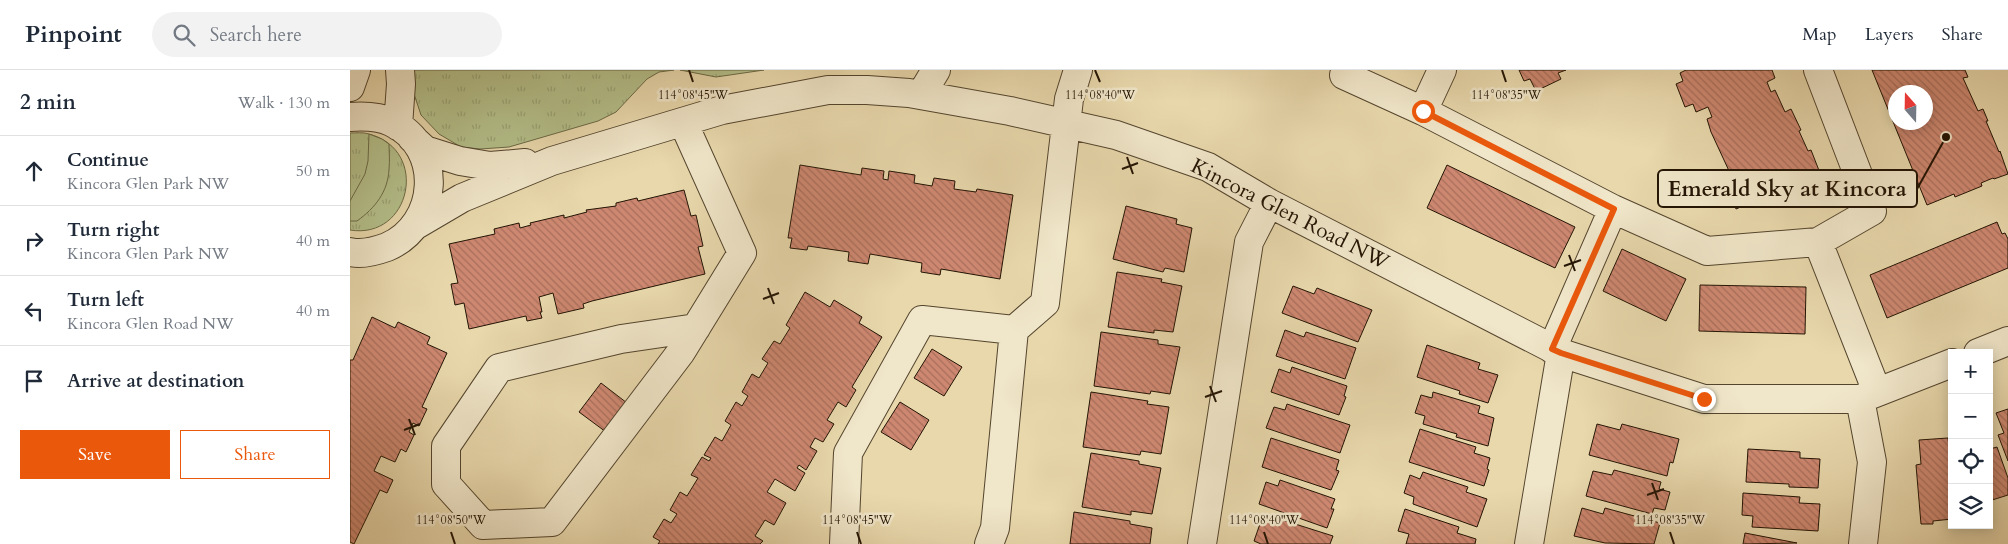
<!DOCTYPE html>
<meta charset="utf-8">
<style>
:root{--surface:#fff;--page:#f2f2f3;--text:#1f2937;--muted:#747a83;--line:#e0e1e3;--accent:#ea580c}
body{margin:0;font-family:Cardo,serif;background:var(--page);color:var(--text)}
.controls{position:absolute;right:15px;bottom:15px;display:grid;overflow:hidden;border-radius:0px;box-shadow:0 2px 12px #0003}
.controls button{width:45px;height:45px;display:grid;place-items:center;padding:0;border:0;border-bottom:1px solid var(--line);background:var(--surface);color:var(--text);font:25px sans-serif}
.compass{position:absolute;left:1538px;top:15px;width:45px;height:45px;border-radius:50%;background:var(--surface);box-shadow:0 2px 12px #0003;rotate:340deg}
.stop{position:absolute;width:15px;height:15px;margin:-11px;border:4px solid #ea580c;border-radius:50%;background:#fff}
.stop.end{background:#ea580c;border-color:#fff;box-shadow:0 1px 5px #0008}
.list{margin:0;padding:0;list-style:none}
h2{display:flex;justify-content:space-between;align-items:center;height:65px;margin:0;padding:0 20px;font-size:21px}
h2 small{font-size:16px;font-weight:400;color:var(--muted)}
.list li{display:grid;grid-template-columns:32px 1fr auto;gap:15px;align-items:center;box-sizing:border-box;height:70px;padding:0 20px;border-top:1px solid var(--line)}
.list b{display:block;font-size:19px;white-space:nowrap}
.list p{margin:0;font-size:16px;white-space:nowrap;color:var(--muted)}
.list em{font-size:16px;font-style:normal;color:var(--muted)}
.actions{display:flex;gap:10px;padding:15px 20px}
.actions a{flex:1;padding:11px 0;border:1px solid var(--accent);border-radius:0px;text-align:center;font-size:18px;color:var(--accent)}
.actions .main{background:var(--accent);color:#fff}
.icon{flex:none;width:28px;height:28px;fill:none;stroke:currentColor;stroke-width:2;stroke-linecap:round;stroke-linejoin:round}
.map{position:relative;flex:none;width:1658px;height:474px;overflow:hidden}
header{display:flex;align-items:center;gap:30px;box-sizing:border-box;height:70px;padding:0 25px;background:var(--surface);border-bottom:1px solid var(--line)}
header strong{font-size:24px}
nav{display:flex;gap:28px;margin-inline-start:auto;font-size:18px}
.search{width:350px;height:45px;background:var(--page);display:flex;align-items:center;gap:12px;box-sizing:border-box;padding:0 18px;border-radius:28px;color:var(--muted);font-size:19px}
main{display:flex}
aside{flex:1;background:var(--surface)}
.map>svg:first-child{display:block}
</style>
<header>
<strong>Pinpoint</strong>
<div class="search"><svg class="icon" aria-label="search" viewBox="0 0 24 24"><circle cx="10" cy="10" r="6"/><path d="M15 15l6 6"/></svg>Search here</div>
<nav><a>Map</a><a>Layers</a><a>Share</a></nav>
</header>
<main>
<aside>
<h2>2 min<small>Walk · 130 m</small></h2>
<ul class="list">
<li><svg class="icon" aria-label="ahead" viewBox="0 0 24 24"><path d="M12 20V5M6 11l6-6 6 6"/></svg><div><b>Continue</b><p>Kincora Glen Park NW</p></div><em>50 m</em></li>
<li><svg class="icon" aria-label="right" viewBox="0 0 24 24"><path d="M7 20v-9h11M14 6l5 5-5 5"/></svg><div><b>Turn right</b><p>Kincora Glen Park NW</p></div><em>40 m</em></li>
<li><svg class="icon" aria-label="left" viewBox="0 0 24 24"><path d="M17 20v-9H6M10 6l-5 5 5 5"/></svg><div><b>Turn left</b><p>Kincora Glen Road NW</p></div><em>40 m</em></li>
<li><svg class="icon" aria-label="arrive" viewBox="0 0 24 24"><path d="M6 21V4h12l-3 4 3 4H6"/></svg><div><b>Arrive at destination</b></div></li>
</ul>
<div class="actions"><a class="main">Save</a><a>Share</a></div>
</aside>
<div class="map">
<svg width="1658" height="474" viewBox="0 0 1658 474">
<defs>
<pattern id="grass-tufts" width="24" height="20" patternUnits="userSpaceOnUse" patternTransform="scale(1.25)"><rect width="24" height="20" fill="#b4bf8a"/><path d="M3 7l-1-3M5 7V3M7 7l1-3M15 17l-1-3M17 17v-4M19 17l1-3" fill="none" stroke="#9aa375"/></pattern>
<pattern id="building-back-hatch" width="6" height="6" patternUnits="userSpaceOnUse" patternTransform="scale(1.25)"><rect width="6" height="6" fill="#ce8871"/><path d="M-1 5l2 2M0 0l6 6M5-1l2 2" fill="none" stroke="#a76e5b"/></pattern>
</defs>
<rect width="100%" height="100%" fill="#e8d8ac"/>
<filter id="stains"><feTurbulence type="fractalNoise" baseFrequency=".004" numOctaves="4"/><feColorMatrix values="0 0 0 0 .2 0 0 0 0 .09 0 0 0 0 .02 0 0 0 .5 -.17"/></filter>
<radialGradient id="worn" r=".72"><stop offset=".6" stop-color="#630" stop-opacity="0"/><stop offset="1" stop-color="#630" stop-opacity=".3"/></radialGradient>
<path fill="url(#grass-tufts)" stroke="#6c6a47" d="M62,0H324L309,2L297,9L266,42L248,51L159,77L130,79L111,77L89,64L71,45L63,21Z
M330,0H414L366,7Z
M0,63C6,63 13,62 19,64C80,80 61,170 0,160Z"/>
<path fill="#b4bf8a" stroke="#6c6a47" d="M19,64L32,69L39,74C39,82 40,90 39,99C38,122 25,138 7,151H0V131L15,104L18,91Z"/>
<path fill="url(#building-back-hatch)" stroke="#231404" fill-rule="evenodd" d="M1169,0H1216L1208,3L1211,9L1186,21L1180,9L1174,11Z
M1336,0H1422L1425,8L1417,12L1421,22L1425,20L1435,42L1441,39L1451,60L1449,61L1458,81L1461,80L1470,103L1455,109L1454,107L1441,113L1442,115L1386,139L1377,116H1379L1375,105L1380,103L1361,62L1357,49L1362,47L1358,37L1346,42L1343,34L1335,37L1326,14L1333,11L1330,3Z
M1522,0H1615L1618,7L1613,8L1628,41L1633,39L1638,51H1636L1649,82L1650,81L1658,104L1644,109L1643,108L1631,113L1632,116L1605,127L1604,124L1577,135ZM1546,22H1576V52H1546Z
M450,95L511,105L512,98L534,101L533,109L538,110L539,101L565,105L564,113L582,116L584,108L605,111L604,119L626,122L627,119L663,125L650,209L591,199L590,205L571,202L572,193L520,184L518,194L498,191L499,182L458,176L457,180L440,178L442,168H438Z
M1097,95L1225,157L1205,198L1077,138Z
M334,120L341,146L346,145L353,176L348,177L355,204L242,231L233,234L234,238L208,244L203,223L189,227L192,242H190L192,248L177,251L176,246L119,259L114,233L105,235L101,214L108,213L99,174L145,164L144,159L169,153L170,158L181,155L180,153L214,145V148L237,142L236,140L266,136V133L287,128L288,131Z
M776,136L827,149L826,154L842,158L834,202L815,198L813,202L763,189Z
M1647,152L1652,164L1655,163L1658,169V198L1537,248L1520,205Z
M1272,179L1336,209L1316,251L1253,221Z
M767,202L812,209L811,212L832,216L823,262L804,260V263L758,257Z
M1350,215L1456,217L1455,264L1349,261Z
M943,216L964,224L967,218L1022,240L1008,272L932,243Z
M455,222L480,237L484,230L512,247L509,253L532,267L502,317L506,320L496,337L488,332L477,350L484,354L473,372L465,368L460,377L467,381L456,400L449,395L447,398L455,403L445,421L425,409L417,422L436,433L424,455L415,450L405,466L413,471L410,474H308L310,471L303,467L314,449L321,453L327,444L320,440L330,422L337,426L348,408L341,405L352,387L359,391L361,388L354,385L365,367L372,371L381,355L375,351L386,332L392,336L398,326L392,322L402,304L409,308L418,293L412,289L424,271L430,274L440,258L436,255Z
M22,247L45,258L48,252L80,267L77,274L97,283L72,337L77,339L69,356L63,353L59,362L64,365L56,382L51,379L45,392L31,386L24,401L43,410L37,423L30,420L4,474L0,472V290H3Z
M935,260L954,267L956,262L1006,278L995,309L926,286Z
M751,262L808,270V274L830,277L820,324L801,321L800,324L744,316Z
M1077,275L1130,293L1128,299L1148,305L1138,333L1109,324L1110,321L1067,307Z
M582,279L612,297L594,326L564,308Z
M942,297L997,316L994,326L996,327L989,345L921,322L929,299L940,303Z
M251,313L277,333L256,362L229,342Z
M741,322L798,331L797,334L819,337L811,384L791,381L790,385L733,377Z
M1083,322L1130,336L1128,343L1144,348L1138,376L1106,367L1107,364L1073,354L1075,346L1065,343L1071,325L1082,328Z
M550,332L579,350L561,380L531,362Z
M937,334L1000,355L990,383L916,358L924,337L935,340Z
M1658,339V391L1648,365L1654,363L1646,343Z
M1247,354L1270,360L1272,354L1329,369L1323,393L1320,392L1317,406L1239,385Z
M1070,359L1126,377L1124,383L1140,388L1137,399L1139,400L1134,416L1059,392Z
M921,368L989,390L986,400L989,401L981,420L912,397Z
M1598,368L1602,408V449L1583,451V454H1571L1566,395L1571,394L1569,370Z
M1639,377L1640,379L1647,377L1658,408V425L1639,431Z
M1398,379L1450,382V388L1470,389L1468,418L1439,417V414L1396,412Z
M741,383L789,391V394L811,398L802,444L781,441V445L732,437Z
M1264,400L1311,412L1309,419L1320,422L1315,440L1304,438L1302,444L1236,426L1243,401L1262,405Z
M1073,402L1118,417L1116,422L1137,429L1127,457L1063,434L1064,427L1054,423L1060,405L1070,409Z
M930,410L985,429L981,439H984L977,458L909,434L916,412L928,416Z
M1393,423L1450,427L1449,433L1470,434L1468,461L1402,457L1403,446L1392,445Z
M1232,438L1253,444L1255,438L1310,453L1304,474L1255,473L1224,466Z
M1055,439L1109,457L1107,463L1126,469L1125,474H1056L1059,464L1048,461Z
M724,442L780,451V454L802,458L800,474H720Z
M920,446L983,466L980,474H911L904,471L912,448L918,451Z
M1395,463L1447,473L1393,474Z"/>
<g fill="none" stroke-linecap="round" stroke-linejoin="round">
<defs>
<path id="minor" d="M1092,0L1073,41L1263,139L1202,279
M1468,0L1522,141L1468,172L1527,322
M994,5L1073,41
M0,17L6,0
M571,25L586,0
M0,47C14,46 28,46 41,52C95,77 89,155 37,177C26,181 12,185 0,182
M333,52L392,183L331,282L202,452L133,455L96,414V376L149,298L271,269L346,258
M48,56L51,14L50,0
M62,68L75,80L110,91L140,96L175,93
M1263,139L1357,181L1468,172
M66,155L112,128L202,91L372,40L478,20H517L559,23L660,41L766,65L858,97L919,133L1211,283L1354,329H1510L1602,293
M1628,283L1658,271
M1510,329L1522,392L1513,474
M494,474L498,383L572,250L664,260
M639,474L645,458L664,260L695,233L719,29L728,0
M852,474L899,172L919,133
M1179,474L1211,283"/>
</defs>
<use href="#minor" stroke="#54452e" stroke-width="30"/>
<use href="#minor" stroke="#f0e6c9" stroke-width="28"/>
</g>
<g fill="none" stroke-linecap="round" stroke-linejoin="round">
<path stroke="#ea580c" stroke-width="6" d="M1073,41L1264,139L1202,279L1211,283L1354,329"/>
</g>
<path fill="none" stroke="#231404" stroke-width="2" d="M339,0L343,12M745,0L750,12M1152,0L1156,12M777,87L783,104M772,99L788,93M1219,185L1225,201M1214,196L1231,190M418,218L424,234M413,229L429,223M860,316L866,332M855,327L872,321M59,349L65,365M54,360L70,354M1302,413L1308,430M1297,425L1314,419M101,462L105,474M507,462L511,474M914,462L918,474M1320,462L1324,474"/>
<g text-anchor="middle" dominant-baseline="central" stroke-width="5" stroke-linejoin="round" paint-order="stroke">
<g font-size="21" fill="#231404" stroke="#f0e6c9">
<text transform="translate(940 144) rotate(27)">Kincora Glen Road NW</text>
</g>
</g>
<g font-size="12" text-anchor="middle" fill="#231404" stroke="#f0e6c9" stroke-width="5" stroke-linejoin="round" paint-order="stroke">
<text x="750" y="29">114°08'40"W</text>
<text x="343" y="29">114°08'45"W</text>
<text x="1156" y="29">114°08'35"W</text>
<text x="101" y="454">114°08'50"W</text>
<text x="507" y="454">114°08'45"W</text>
<text x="914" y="454">114°08'40"W</text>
<text x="1320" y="454">114°08'35"W</text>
</g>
<path fill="none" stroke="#231404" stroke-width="2" d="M1596 67L1567 119"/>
<circle fill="#231404" stroke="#f0e6c9" stroke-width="2" cx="1596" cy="67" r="5"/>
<rect fill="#f0e6c9" stroke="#231404" stroke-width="2" x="1308" y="100" width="259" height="37" rx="5"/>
<g font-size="22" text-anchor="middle" font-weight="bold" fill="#231404">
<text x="1437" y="126">Emerald Sky at Kincora</text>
</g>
<rect width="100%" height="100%" filter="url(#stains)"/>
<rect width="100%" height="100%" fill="url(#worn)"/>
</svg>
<div class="controls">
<button>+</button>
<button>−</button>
<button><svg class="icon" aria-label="locate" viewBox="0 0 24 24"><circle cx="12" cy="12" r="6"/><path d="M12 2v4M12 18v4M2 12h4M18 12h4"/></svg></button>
<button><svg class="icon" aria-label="layers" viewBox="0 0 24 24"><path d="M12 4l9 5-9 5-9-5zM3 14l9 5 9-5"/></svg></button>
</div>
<svg class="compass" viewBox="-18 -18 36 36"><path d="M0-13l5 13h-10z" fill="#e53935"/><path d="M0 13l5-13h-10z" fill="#747a83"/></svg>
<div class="stop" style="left:1073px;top:41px"></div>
<div class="stop end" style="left:1354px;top:329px"></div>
</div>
</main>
